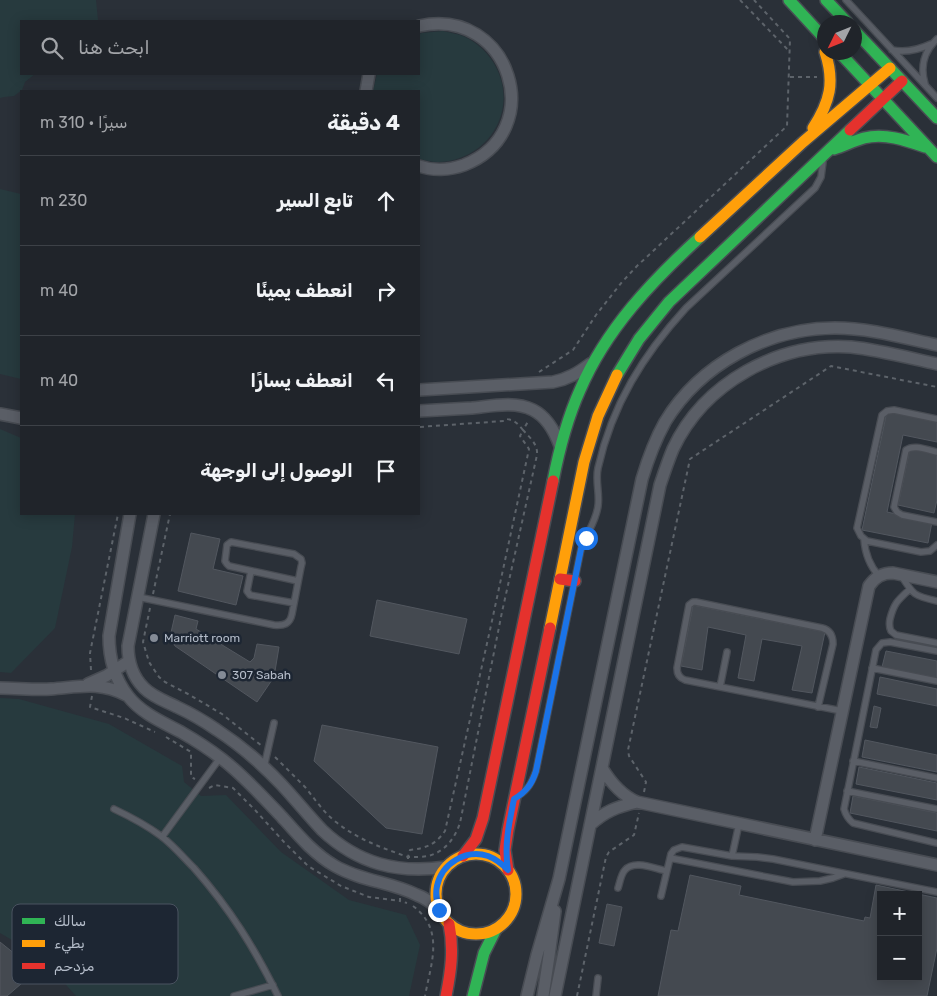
<!DOCTYPE html>
<html lang="ar">
<meta charset="utf-8">
<style>
:root{--surface:#20242a;--page:#282c32;--text:#f1f3f6;--muted:#a2a4a8;--line:#3d4147}
body{margin:0;font-family:Rubik,"Noto Naskh Arabic",sans-serif;background:var(--page);color:var(--text);direction:rtl}
.controls{position:absolute;right:15px;bottom:15px;display:grid;overflow:hidden;border-radius:0px;box-shadow:0 2px 12px #0003}
.controls button{width:45px;height:45px;display:grid;place-items:center;padding:0;border:0;border-bottom:1px solid var(--line);background:var(--surface);color:var(--text);font:25px sans-serif}
.compass{position:absolute;left:817px;top:15px;width:45px;height:45px;border-radius:50%;background:var(--surface);box-shadow:0 2px 12px #0003;rotate:227deg}
.stop{position:absolute;width:15px;height:15px;margin:-11px;border:4px solid #1a73e8;border-radius:50%;background:#fff}
.stop.end{background:#1a73e8;border-color:#fff;box-shadow:0 1px 5px #0008}
.list{margin:0;padding:0;list-style:none}
h2{display:flex;justify-content:space-between;align-items:center;height:65px;margin:0;padding:0 20px;font-size:21px}
h2 small{font-size:16px;font-weight:400;color:var(--muted)}
.list li{display:grid;grid-template-columns:32px 1fr auto;gap:15px;align-items:center;box-sizing:border-box;height:90px;padding:0 20px;border-top:1px solid var(--line)}
.list b{display:block;font-size:19px;white-space:nowrap}
.list em{font-size:16px;font-style:normal;color:var(--muted)}
.icon{flex:none;width:28px;height:28px;fill:none;stroke:currentColor;stroke-width:2;stroke-linecap:round;stroke-linejoin:round}
.map{position:relative;flex:none;width:937px;height:996px;overflow:hidden;direction:ltr}
.search{position:absolute;background:var(--surface);box-shadow:0 2px 12px #0003;left:20px;top:20px;width:400px;height:55px;display:flex;align-items:center;gap:12px;box-sizing:border-box;padding:0 18px;border-radius:0px;color:var(--muted);font-size:19px}
.panel{position:absolute;background:var(--surface);box-shadow:0 2px 12px #0003;left:20px;top:90px;width:400px;height:425px;border-radius:0px;direction:rtl}
.map>svg:first-child{display:block}
</style>
<div class="map">
<svg width="937" height="996" viewBox="0 0 937 996">
<rect width="100%" height="100%" fill="#2a3038"/>
<path fill="#273a3e" d="M0,0H96L98,20V21H21V74H35L25,82L22,90L14,96L4,97L0,98Z
M443,31C450,33 459,34 465,37C492,50 509,81 502,111C496,140 468,162 438,162C432,162 425,160 419,159V91H373L377,74H419V34L422,33Z
M0,189L21,194V379L0,374Z
M0,429L21,438V514H75L72,547L55,628L11,673L0,672Z
M0,698L19,699L109,724L182,766L184,782L201,796L226,795L281,852L349,900L406,915L420,945L409,996H76L41,957L0,933Z"/>
<path fill="#444950" stroke="#52575f" fill-rule="evenodd" d="M887,411L937,422V442L903,435L887,512L932,522L928,543L862,530Z
M910,448L937,454V500L934,513L898,505Z
M191,533L220,539L213,569L243,576L236,605L178,591Z
M377,600L467,619L459,654L370,636Z
M693,605L825,632L812,693L792,690L802,646L762,639L754,681L738,678L746,635L708,627L702,670L681,666Z
M175,615L198,621L196,629L250,662L254,658L257,644L279,647L274,677L257,702L175,646L170,637Z
M886,651L937,661V678L882,667Z
M880,677L937,689V706L877,694Z
M874,706L881,708L877,728L870,727Z
M322,725L438,747L422,834L386,828L314,761Z
M865,740L937,755V772L862,757Z
M859,767L937,783V800L856,784Z
M853,796L937,813V831L850,813Z
M690,875L741,886L739,895L864,921L865,917L870,918L876,885L937,898V948L927,996H658L671,930L678,931ZM881,895H918V977H881Z
M607,904L622,907L614,946L599,943Z
M0,942L36,971L7,996H0Z"/>
<g fill="none" stroke-linecap="round" stroke-linejoin="round">
<defs>
<path id="lane" d="M846,0L937,98
M892,50C906,53 918,50 931,44
M925,84C920,67 924,51 937,39
M937,419L894,410L887,411L882,415L857,528L861,536L867,541L921,552L930,551L937,545
M937,452C927,450 914,444 906,450L894,507L897,512L902,515L937,522
M864,539C865,553 869,565 879,576
M251,571L247,591L250,595L294,603
M901,575C913,595 914,596 937,601
M910,589C898,600 894,603 890,619C889,624 889,627 891,631L896,635L937,643
M138,597L274,625C284,626 290,624 292,614L301,567L302,563L301,559L294,554L231,542L227,545L225,561L227,564L229,566L298,581
M937,651L890,642L882,643L876,650L844,809C846,816 848,819 853,823L937,843
M872,668L937,681
M720,687L727,652
M818,707L833,644C833,636 830,630 822,628L696,602H693L689,605L677,668C677,674 679,678 685,680C738,690 790,701 842,711
M853,761L937,778
M264,767L274,723
M847,791L937,809
M518,796C528,790 532,782 536,771L581,549C586,534 596,522 598,506C600,493 595,481 598,468C612,405 643,355 686,308L815,188L821,177L823,162
M114,809C131,817 146,825 161,836C173,845 183,857 194,868C230,909 254,947 278,996
M162,837L220,758
M732,856L739,824
M670,858L793,882L820,881L833,878L844,874
M618,888C620,882 621,874 625,870C634,859 655,869 667,871
M661,896L671,854L674,850L682,847L732,856L757,857L773,859L937,892
M234,996L273,985
M596,996L598,978"/>
<path id="street" d="M419,26C511,6 549,132 464,165C450,170 433,171 419,166
M366,91L369,74
M419,390L553,382C568,379 578,373 590,364
M419,411C437,410 455,409 472,408C492,406 515,401 533,410C547,417 555,432 560,446
M0,414L21,418
M130,514L109,636C109,658 114,678 128,696C141,713 162,722 181,732C195,740 209,749 222,759C244,776 263,797 282,817C298,835 314,854 335,866C361,881 391,882 417,895C426,898 433,904 439,910
M154,514L128,646C128,662 132,676 144,688C153,697 165,701 177,707C190,713 204,721 217,730C240,745 262,764 281,784C295,799 308,815 322,830C358,864 398,874 446,867
M88,684L106,676L129,661
M0,688C17,688 34,690 51,689C79,687 99,681 126,695
M602,768C611,783 621,795 637,802L937,865
M590,825C605,811 617,807 637,802
M815,840L869,586C875,577 882,573 893,573L937,582
M527,996L537,955L559,879L642,479C648,459 655,440 665,422C700,364 768,328 835,328C870,328 904,338 937,345
M543,996L549,956L555,911
M555,996L660,485C664,473 668,461 673,449C704,383 778,342 851,347C880,350 909,358 937,364"/>
<path id="fast" d="M789,0L824,38
M826,0L847,22
M854,30L937,118
M839,52L937,157
M834,149C844,146 853,141 864,138C885,133 905,140 925,147
M617,375L639,339L669,302L850,130
M553,481C559,450 567,419 580,390C606,329 652,281 700,237
M473,996L484,953L496,929"/>
<path id="slow" d="M813,128C830,102 835,82 825,52
M700,237L803,142L890,68
M550,628L584,462L598,416L617,375
M436 894a40 40 0 1 1 80 0a40 40 0 1 1-80 0Z"/>
<path id="jam" d="M850,130L902,81
M560,579L575,581
M463,856L476,839L483,818L553,481
M508,870L505,850L508,830L550,628
M446,996C451,971 454,949 449,924"/>
</defs>
<use href="#lane" stroke="#484c53" stroke-width="8"/>
<use href="#street" stroke="#484c53" stroke-width="14"/>
<use href="#fast" stroke="#484c53" stroke-width="14"/>
<use href="#slow" stroke="#484c53" stroke-width="14"/>
<use href="#jam" stroke="#484c53" stroke-width="14"/>
<path stroke="#5d636a" stroke-width="2" stroke-dasharray="4 4" stroke-linecap="butt" d="M740,0L790,52
M790,77H817
M539,372L573,350L596,315L622,282L637,266L787,126L790,39L754,0
M153,594L170,514
M150,608L143,642L149,662L159,677L165,682L188,694L222,714L262,746
M91,670L90,653L118,514
M92,696L90,707L124,718L155,732
M166,737L191,752V777L195,779
M275,757C285,767 295,777 305,787C315,799 323,812 336,822C357,839 382,848 408,857L410,850C426,848 435,845 445,831L490,630L529,449L520,436L523,430C518,424 515,420 506,419L504,421L419,427
M209,788L215,785L233,788L255,810L284,842L308,866L341,886L369,897L400,901
M644,792L646,782L629,756L628,750L690,459L831,366L937,387
M408,859V857C415,857 422,857 428,856C445,852 455,838 460,823L502,612L537,455C538,444 530,438 523,430L529,420
M400,898V901L407,903
M413,906C445,930 431,963 425,996
M577,996L606,857L609,852L634,835L639,813"/>
<use href="#lane" stroke="#5a5e66" stroke-width="5.5"/>
<use href="#street" stroke="#5a5e66" stroke-width="11"/>
<use href="#fast" stroke="#30b455" stroke-width="11"/>
<use href="#slow" stroke="#ff9f0a" stroke-width="11"/>
<use href="#jam" stroke="#e5322d" stroke-width="11"/>
</g>
<g fill="none" stroke-linecap="round" stroke-linejoin="round">
<path stroke="#1a73e8" stroke-width="6" d="M439,910C437,902 435,895 437,886C442,863 466,849 488,856C496,859 502,864 508,870C504,846 509,823 514,799C526,792 532,784 536,771L581,549L586,538"/>
</g>
<g fill="#848b96" stroke="#1d2633" stroke-width="2">
<circle cx="154" cy="638" r="5"/>
<circle cx="222" cy="675" r="5"/>
</g>
<g text-anchor="middle" dominant-baseline="central" stroke-width="5" stroke-linejoin="round" paint-order="stroke">
<g font-size="12" fill="#b4bcc9" stroke="#1d2633" text-anchor="start">
<text x="164" y="638">Marriott room</text>
<text x="232" y="675">307 Sabah</text>
</g>
</g>
<rect x="12" y="904" width="166" height="80" rx="8" fill="#1d2633" stroke="#4a5360" stroke-width="1"/>
<rect x="22" y="918" width="23" height="6" fill="#30b455"/>
<rect x="22" y="940" width="23" height="7" fill="#ff9f0a"/>
<rect x="22" y="963" width="23" height="6" fill="#e5322d"/>
<g font-size="14" fill="#b4bcc9">
<text x="54" y="926">سالك</text>
<text x="54" y="948">بطيء</text>
<text x="54" y="971">مزدحم</text>
</g>
</svg>
<div class="controls">
<button>+</button>
<button>−</button>
</div>
<svg class="compass" viewBox="-18 -18 36 36"><path d="M0-13l5 13h-10z" fill="#e53935"/><path d="M0 13l5-13h-10z" fill="#a2a4a8"/></svg>
<div class="stop" style="left:586px;top:538px"></div>
<div class="stop end" style="left:439px;top:910px"></div>
<div class="search"><svg class="icon" aria-label="search" viewBox="0 0 24 24"><circle cx="10" cy="10" r="6"/><path d="M15 15l6 6"/></svg>ابحث هنا</div>
<section class="panel">
<h2>4 دقيقة<small>سيرًا · 310 m</small></h2>
<ul class="list">
<li><svg class="icon" aria-label="ahead" viewBox="0 0 24 24"><path d="M12 20V5M6 11l6-6 6 6"/></svg><div><b>تابع السير</b></div><em>230 m</em></li>
<li><svg class="icon" aria-label="right" viewBox="0 0 24 24"><path d="M7 20v-9h11M14 6l5 5-5 5"/></svg><div><b>انعطف يمينًا</b></div><em>40 m</em></li>
<li><svg class="icon" aria-label="left" viewBox="0 0 24 24"><path d="M17 20v-9H6M10 6l-5 5 5 5"/></svg><div><b>انعطف يسارًا</b></div><em>40 m</em></li>
<li><svg class="icon" aria-label="arrive" viewBox="0 0 24 24"><path d="M6 21V4h12l-3 4 3 4H6"/></svg><div><b>الوصول إلى الوجهة</b></div></li>
</ul>
</section>
</div>
